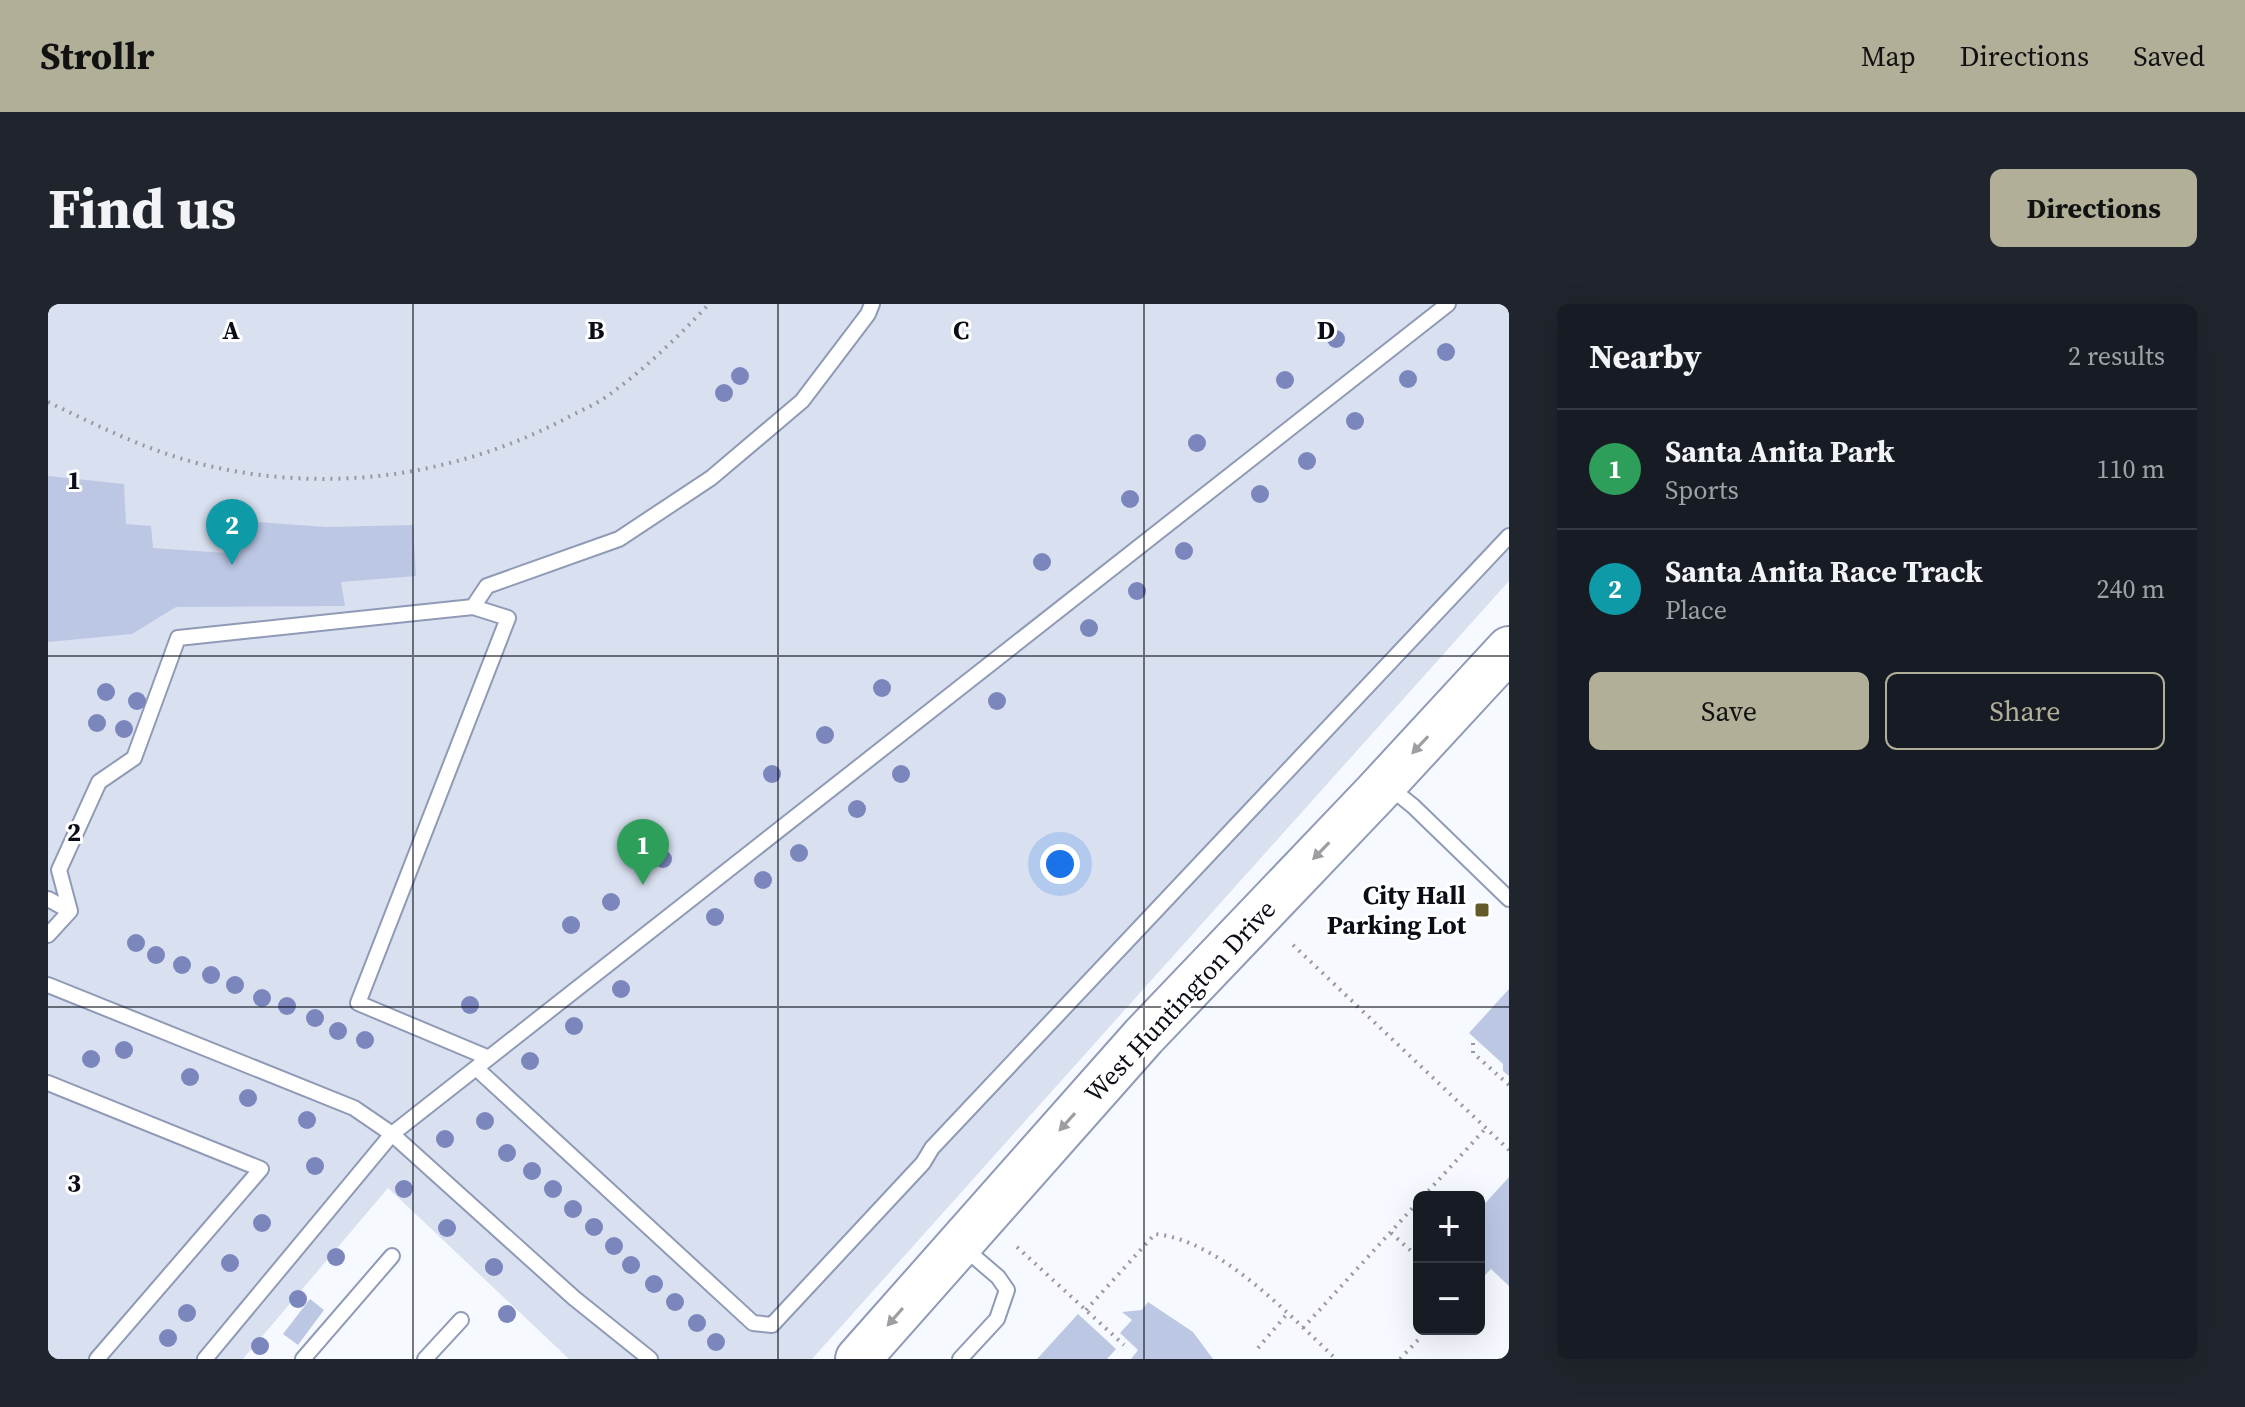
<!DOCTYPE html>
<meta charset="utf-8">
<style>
:root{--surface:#171b24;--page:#20242c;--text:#f1f3f6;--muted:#9ea1a6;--line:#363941;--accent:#b2af99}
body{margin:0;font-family:"Source Serif 4",serif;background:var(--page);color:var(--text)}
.controls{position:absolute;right:24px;bottom:24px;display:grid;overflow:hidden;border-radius:12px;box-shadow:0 8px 32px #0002}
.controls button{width:72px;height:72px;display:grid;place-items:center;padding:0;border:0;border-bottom:2px solid var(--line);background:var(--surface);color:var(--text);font:40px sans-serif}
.you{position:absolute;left:1012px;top:560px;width:28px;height:28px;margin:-20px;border:6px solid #fff;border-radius:50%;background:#1a73e8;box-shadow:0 0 0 12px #1a73e833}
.badge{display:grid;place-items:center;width:52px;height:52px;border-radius:50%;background:var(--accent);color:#fff;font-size:26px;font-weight:700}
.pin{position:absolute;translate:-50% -66px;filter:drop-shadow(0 2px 4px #0008)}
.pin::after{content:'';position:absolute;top:42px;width:28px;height:24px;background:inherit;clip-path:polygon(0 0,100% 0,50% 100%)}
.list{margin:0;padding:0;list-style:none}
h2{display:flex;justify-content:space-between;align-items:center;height:104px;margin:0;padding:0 32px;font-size:34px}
h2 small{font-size:26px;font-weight:400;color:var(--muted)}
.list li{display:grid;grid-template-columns:52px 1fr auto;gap:24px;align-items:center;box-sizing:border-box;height:120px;padding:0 32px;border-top:2px solid var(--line)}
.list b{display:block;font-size:30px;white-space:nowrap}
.list p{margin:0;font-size:26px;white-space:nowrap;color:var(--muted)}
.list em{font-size:26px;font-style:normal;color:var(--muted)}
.actions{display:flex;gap:16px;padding:24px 32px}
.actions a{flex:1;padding:18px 0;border:2px solid var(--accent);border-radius:12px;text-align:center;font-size:28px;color:var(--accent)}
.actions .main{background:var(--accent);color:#111}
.map{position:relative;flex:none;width:1461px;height:1055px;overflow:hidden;border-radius:12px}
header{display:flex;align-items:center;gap:48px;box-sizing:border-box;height:112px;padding:0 40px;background:var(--accent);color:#111}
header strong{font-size:38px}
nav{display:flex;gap:44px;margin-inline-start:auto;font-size:28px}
.intro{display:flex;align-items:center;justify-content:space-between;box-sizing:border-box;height:192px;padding:0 48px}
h1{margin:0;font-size:56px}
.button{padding:20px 36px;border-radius:12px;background:var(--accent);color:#111;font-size:28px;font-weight:700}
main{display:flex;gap:48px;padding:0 48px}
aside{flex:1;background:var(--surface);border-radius:12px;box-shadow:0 8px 32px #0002}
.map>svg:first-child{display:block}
</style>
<header>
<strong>Strollr</strong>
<nav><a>Map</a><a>Directions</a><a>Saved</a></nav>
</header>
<div class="intro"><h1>Find us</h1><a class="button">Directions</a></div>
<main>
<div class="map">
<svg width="1461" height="1055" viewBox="0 0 1461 1055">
<rect width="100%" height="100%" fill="#f6f9ff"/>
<path fill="#d9e0f0" d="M0,0H1461V277L764,1055H521L340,884L195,1055H0Z"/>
<path fill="#bcc7e4" d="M0,172L76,180L78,220L103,222L105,244L192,250L195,217L278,223L365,221L368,272L293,278L297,302L128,303L84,330L0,338Z
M1461,685V772L1455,767V760L1421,729Z
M1461,873V982L1443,965L1431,977V906Z
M262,995L276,1006L250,1041L235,1030Z
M1100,998L1145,1028L1165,1055H1083L1090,1046L1072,1029L1084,1016L1074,1008L1094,1006Z
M1030,1010L1068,1045L1059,1055H989Z"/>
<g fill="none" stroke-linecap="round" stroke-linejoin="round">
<defs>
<path id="lane" d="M425,303L460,314L310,699L441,754
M1340,482L1365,502L1461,595
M0,595L22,607
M0,631L22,607L11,566L51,478L86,454L130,334L425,303L439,282L571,235L663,174L754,97L820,10L824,0
M0,681L306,804L344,830L526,994L602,1055
M428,764L705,1019L724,1021L875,859L884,844L1461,232
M0,779L213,865L49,1055
M157,1055L344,830L1400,0
M255,1055L344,952
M377,1055L413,1016
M912,1055L949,1015L959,986L950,973L915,943"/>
<path id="primary" d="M810,1055L1096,732L1327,490L1461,345"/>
</defs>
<use href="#lane" stroke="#8f9ab6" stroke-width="18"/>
<use href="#primary" stroke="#8f9ab6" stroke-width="48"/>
<path stroke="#9699a1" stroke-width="4" stroke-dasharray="2 6" stroke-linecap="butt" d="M0,98C50,122 102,148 157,161C279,190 404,173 515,116C529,108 545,102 558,93C596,66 629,34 661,0
M1245,641L1461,846
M1425,739V749L1461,781
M1375,893L1438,824
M1343,929L1371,954
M969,943L1076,1041
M1038,1006L1107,930C1172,936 1241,1011 1288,1055
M1255,1024L1371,897
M1210,1044L1239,1010
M1352,1055L1370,1036"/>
<use href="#lane" stroke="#fff" stroke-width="14"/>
<use href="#primary" stroke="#fff" stroke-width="44"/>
</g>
<g fill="#7b86bd">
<circle cx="1288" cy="35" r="9"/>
<circle cx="1398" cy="48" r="9"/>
<circle cx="692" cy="72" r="9"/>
<circle cx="1360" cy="75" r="9"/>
<circle cx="1237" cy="76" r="9"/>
<circle cx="676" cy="89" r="9"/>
<circle cx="1307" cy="117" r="9"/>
<circle cx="1149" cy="139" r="9"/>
<circle cx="1259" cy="157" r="9"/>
<circle cx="1212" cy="190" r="9"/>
<circle cx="1082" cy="195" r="9"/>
<circle cx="1136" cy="247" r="9"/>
<circle cx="994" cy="258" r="9"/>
<circle cx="1089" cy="287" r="9"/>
<circle cx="1041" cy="324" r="9"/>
<circle cx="834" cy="384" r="9"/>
<circle cx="58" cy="388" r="9"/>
<circle cx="89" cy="397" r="9"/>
<circle cx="949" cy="397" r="9"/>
<circle cx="49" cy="419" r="9"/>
<circle cx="76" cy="425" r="9"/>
<circle cx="777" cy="431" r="9"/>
<circle cx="724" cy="470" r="9"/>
<circle cx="853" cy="470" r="9"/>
<circle cx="809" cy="505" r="9"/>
<circle cx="751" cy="549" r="9"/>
<circle cx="615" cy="555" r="9"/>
<circle cx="715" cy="576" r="9"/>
<circle cx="563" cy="598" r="9"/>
<circle cx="667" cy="613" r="9"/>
<circle cx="523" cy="621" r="9"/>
<circle cx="88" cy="639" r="9"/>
<circle cx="108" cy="651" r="9"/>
<circle cx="134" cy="661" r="9"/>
<circle cx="163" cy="671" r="9"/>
<circle cx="187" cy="681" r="9"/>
<circle cx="573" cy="685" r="9"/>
<circle cx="214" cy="694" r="9"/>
<circle cx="422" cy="701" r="9"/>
<circle cx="239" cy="702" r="9"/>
<circle cx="267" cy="714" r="9"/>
<circle cx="526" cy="722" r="9"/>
<circle cx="290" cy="727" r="9"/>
<circle cx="317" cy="736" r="9"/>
<circle cx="76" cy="746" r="9"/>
<circle cx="43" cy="755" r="9"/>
<circle cx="482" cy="757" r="9"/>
<circle cx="142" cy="773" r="9"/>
<circle cx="200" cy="794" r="9"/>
<circle cx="259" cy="816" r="9"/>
<circle cx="437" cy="817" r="9"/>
<circle cx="397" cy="835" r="9"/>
<circle cx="459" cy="849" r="9"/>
<circle cx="267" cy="862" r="9"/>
<circle cx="484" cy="867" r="9"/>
<circle cx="356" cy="885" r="9"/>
<circle cx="505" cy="885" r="9"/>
<circle cx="525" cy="905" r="9"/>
<circle cx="214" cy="919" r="9"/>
<circle cx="546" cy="923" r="9"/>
<circle cx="399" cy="924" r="9"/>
<circle cx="566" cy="942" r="9"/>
<circle cx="288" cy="953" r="9"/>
<circle cx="182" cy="959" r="9"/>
<circle cx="583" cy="961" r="9"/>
<circle cx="446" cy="963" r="9"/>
<circle cx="606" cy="980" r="9"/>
<circle cx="250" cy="995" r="9"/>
<circle cx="627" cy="998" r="9"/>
<circle cx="139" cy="1009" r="9"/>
<circle cx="459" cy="1010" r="9"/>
<circle cx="649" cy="1019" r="9"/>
<circle cx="120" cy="1034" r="9"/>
<circle cx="668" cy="1038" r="9"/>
<circle cx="212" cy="1042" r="9"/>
</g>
<defs><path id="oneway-solid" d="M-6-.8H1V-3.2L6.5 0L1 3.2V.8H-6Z" transform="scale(2)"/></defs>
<g fill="#9d9ea2">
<use href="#oneway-solid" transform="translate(1372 441) rotate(133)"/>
<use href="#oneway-solid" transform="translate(1273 547) rotate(134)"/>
<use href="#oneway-solid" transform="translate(1019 818) rotate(132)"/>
<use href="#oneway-solid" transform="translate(847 1013) rotate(131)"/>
</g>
<path fill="none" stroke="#0a0d17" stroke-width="2" stroke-opacity="0.55" d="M365,0V1055M730,0V1055M1096,0V1055M0,352H1461M0,703H1461"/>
<rect fill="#645b28" stroke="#fff" stroke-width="3" x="1426" y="598" width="16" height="16" rx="4"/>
<g text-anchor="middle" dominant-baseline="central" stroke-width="6" stroke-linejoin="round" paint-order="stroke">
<g font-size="26" font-weight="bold" fill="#0a0d17" stroke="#fff" text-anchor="end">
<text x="1418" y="591">City Hall<tspan x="1418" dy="30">Parking Lot</tspan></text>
</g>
<g font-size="26" fill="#0a0d17" stroke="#fff">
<text transform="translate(1132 697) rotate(-47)">West Huntington Drive</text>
</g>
</g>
<g font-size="26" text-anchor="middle" font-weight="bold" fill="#0a0d17" stroke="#fff" stroke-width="6" stroke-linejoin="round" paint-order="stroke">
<text x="183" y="35">A</text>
<text x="548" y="35">B</text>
<text x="913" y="35">C</text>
<text x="1278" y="35">D</text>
<text x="26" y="185">1</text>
<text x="26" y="537">2</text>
<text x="26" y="888">3</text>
</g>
</svg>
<div class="controls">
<button>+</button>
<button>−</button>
</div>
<div class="you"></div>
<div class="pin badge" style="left:595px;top:581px;background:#2e9e5b">1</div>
<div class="pin badge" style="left:184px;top:261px;background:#0f9aa8">2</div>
</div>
<aside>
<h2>Nearby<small>2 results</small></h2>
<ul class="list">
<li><span class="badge" style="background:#2e9e5b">1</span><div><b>Santa Anita Park</b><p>Sports</p></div><em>110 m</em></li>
<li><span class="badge" style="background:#0f9aa8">2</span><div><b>Santa Anita Race Track</b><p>Place</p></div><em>240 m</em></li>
</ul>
<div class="actions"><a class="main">Save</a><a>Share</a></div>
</aside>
</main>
